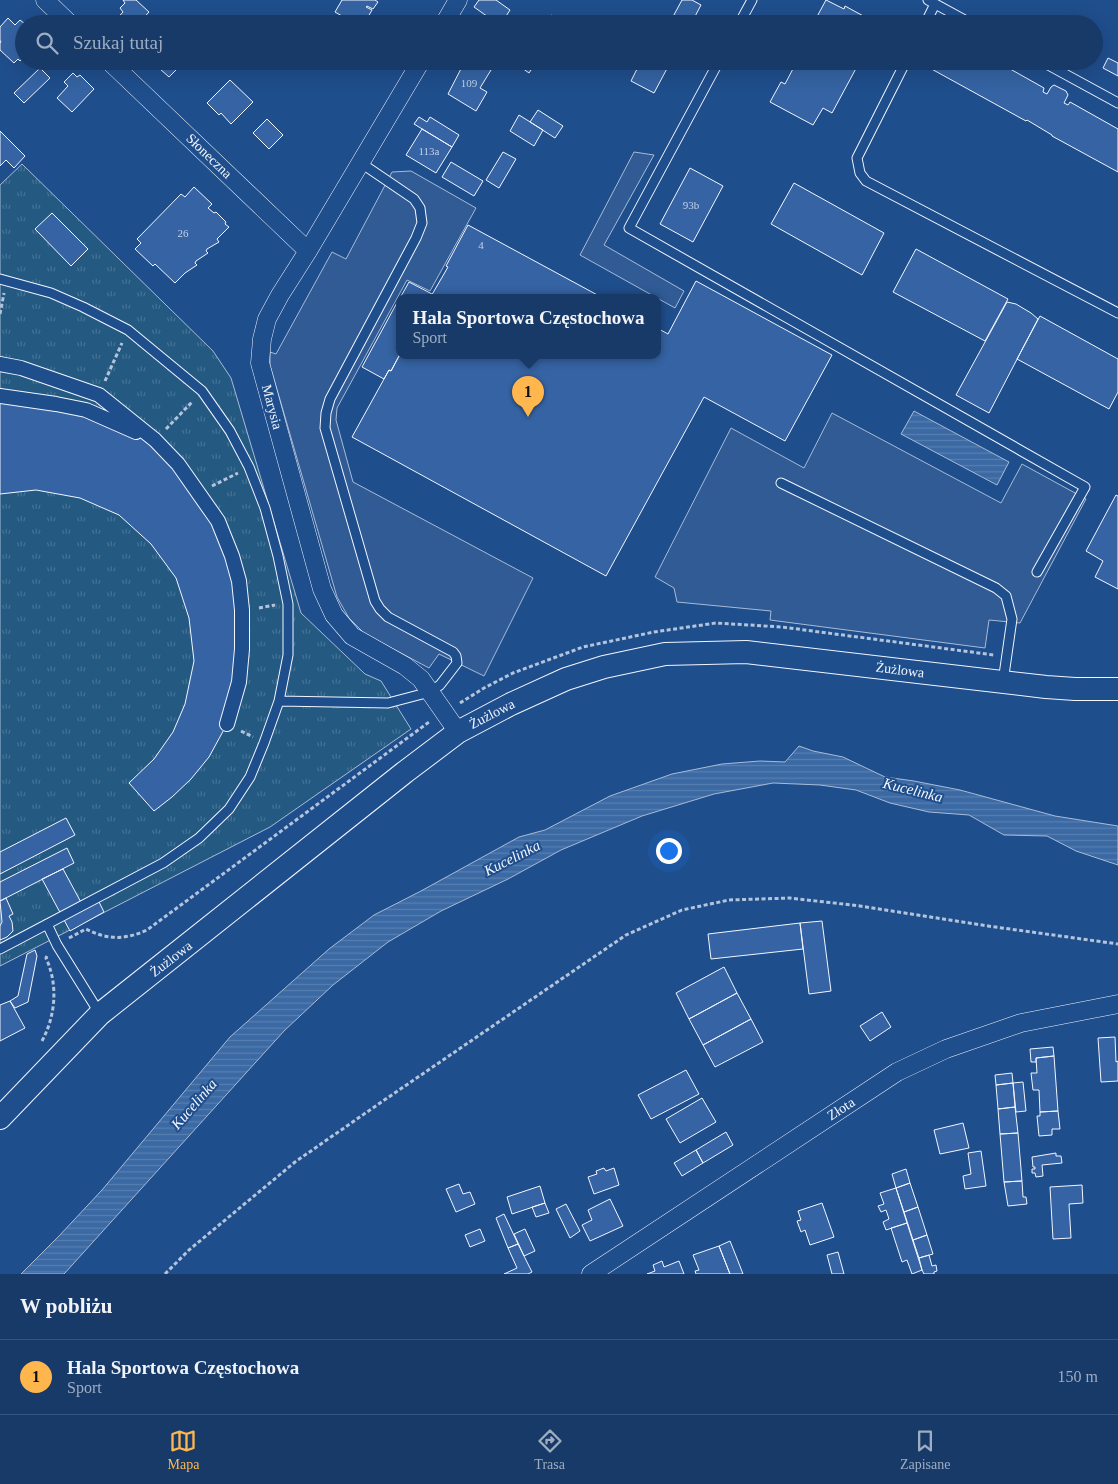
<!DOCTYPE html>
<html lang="pl">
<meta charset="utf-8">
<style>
:root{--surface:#173a69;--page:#244571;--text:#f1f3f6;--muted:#9eadc0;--line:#36547d;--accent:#ffb74d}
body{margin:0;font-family:"Times New Roman",serif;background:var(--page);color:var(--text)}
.you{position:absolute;left:668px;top:850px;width:18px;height:18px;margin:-12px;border:4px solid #fff;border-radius:50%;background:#1a73e8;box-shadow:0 0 0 8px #1a73e833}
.badge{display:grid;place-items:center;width:32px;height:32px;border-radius:50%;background:var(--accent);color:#111;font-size:16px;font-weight:700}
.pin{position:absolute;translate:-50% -41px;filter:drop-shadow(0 1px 2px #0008)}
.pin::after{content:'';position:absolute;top:26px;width:18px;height:15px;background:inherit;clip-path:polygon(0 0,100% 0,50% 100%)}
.popup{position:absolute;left:396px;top:294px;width:265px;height:65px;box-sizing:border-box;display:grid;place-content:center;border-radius:10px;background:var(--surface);filter:drop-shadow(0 1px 4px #0005);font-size:16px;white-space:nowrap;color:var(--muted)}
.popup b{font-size:19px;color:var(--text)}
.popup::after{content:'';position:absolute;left:50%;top:100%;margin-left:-10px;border:10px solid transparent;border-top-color:var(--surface)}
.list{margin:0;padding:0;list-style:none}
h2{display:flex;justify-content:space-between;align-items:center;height:65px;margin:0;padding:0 20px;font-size:21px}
h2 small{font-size:16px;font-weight:400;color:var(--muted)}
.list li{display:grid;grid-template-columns:32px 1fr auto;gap:15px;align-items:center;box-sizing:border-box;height:75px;padding:0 20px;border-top:1px solid var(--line)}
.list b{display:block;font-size:19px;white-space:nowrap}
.list p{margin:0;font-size:16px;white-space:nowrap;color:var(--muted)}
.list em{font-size:16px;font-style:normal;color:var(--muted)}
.icon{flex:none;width:28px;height:28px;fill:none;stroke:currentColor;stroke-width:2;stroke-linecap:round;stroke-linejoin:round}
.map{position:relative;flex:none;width:1118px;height:1274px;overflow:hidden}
.search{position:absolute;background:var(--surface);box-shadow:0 5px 20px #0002;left:15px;right:15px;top:15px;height:55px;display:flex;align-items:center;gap:12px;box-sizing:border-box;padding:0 18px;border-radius:28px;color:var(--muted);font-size:19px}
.sheet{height:140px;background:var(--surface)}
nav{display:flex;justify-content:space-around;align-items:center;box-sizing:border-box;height:70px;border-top:1px solid var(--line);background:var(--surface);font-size:14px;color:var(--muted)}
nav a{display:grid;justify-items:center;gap:2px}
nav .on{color:var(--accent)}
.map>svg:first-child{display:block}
</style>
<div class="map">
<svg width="1118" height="1274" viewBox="0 0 1118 1274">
<defs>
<pattern id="park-tufts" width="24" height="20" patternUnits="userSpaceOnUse" patternTransform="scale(1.25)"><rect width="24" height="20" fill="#245a82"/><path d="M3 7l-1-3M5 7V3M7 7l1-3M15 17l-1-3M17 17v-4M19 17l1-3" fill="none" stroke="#447295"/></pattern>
<pattern id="water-rules" width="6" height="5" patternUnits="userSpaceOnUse" patternTransform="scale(1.25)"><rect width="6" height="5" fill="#3b69a3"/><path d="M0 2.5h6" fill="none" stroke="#587fb1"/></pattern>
</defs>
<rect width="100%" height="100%" fill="#1f4e8c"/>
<path fill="url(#park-tufts)" stroke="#a8bbd7" d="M22,164L213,351L231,378L301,613L365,674L381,681L411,729L270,827L0,966V185Z"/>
<path fill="#305b95" stroke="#a8bbd7" d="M634,152L654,155L604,245L684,291L675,308L580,255Z
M411,171L476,208L430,291L407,280L337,408L336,420L353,482L533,578L484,676L439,654L429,668L365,634L349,618L337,597L270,365V352L276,354L332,252L346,259L392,172Z
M832,413L1001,503L1022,464L1086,499L1020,623L989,620L985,648L770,620L771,611L677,602L674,588L655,577L731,428L804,468Z"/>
<path fill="url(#water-rules)" stroke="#a8bbd7" d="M914,411L1009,462L997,485L901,434Z
M799,746L813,751L843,757L885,777L914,781L960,790L1055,816L1118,826V865L1076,851L1047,836L1004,835L969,815L929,812L890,803L856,790L820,785L773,783L714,794L642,816L561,850L508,879L441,911L388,942L333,985L284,1031L64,1274H21L59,1236L102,1190L230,1037L329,949L374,915L421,891L519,837L545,830L610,796L672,774L722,764L760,761L785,762Z"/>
<path fill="#3563a3" stroke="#f2f6ff" d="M123,0H136L149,12L138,24H112L123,12L120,8L125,3Z
M342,0H375L378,2L373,9L367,6L366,7L372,10L364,24H356L335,12Z
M479,0H496L510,10L501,24H498L474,7Z
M682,0H692L701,5L691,24H669Z
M826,0L844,9L845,6L878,24H813Z
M551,15L567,24H546Z
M8,18L15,25L20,20L25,24L24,57L20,61L18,59L14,63L0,50V43L1,42L0,40V27Z
M1108,58L1118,63V76L1103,68Z
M151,61H185L169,77Z
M465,61H476L491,70L480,88L487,92L476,111L448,94Z
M512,61H537L529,73Z
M641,61H671L654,93L631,81Z
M792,61H860L832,113L823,108L813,125L770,102L781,82L785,84L795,65L791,64Z
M917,61H996L1044,88L1043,92L1047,94L1051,87L1054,85L1066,91L1068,95L1064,103L1068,105L1070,102L1118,129V172L1052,136V135L1027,120L1026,121Z
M40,68L50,78L24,103L14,93Z
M73,73L77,77L80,75L94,89L72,112L57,98L68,86L64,82Z
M230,80L253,102L231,124L221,113L219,115L207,103Z
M538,110L563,126L555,138L530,122Z
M519,115L543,130L534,146L510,131Z
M419,117L427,122L430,117L459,135L452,147L414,124Z
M267,119L283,135L269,149L253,133Z
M422,129L452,147L436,173L406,155Z
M0,131L25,156L14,168L6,160L0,166Z
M503,152L516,159L499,188L486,180Z
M451,162L483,181L474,196L442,177Z
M690,168L723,186L693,242L660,224Z
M794,183L884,233L862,275L771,224Z
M194,187L212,204L208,208L214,213L216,212L226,222L225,224L229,227L217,239L219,242L207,249L206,251L208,253L196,261L195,263L197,265L185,273L175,283L155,264L153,266L135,249L141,243L137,239L181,194L185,197Z
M52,213L88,249L71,266L35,229Z
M468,225L603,298H430L448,267L446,266Z
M916,249L1008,299L985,341L893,292Z
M696,281L832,355L785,441L704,397L606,576L352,437L389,370L391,371L399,356H657V328L668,334Z
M409,282L432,294L430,298H400Z
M399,299V356L391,371L389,370L384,379L362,367Z
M1007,302L1016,304L1031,313L1038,319L989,413L956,395Z
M1040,316L1118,359V392L1109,409L1017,359Z
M0,396L56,404L155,440L218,521L242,610L227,724L209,757L191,779L172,797L154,811L129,783L154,759L173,732L185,704L194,661L189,618L176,578L151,544L119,515L80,498L36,490L0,494Z
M1116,495L1118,496V589L1095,577L1103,561L1086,551Z
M66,818L75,835L0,874V852Z
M67,848L74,863L0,901V882Z
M63,869L83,906L97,898L104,912L70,931L42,879Z
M6,898L13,914L9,916L12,922L13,931L7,937L0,940V926L2,922L0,901Z
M822,921L831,991L809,994L800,923Z
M800,923L803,949L711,959L708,934Z
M35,950L37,956L28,1002L15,1008L10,1001L18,996L27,954Z
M724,967L737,993L689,1019L676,993Z
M737,993L751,1019L703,1045L689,1019Z
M10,1001L25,1028L0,1041V1005Z
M882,1012L891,1027L870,1041L860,1026Z
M751,1019L763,1042L715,1067L703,1045Z
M1115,1037L1116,1062L1118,1061V1081L1101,1082L1098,1038Z
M1053,1047L1054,1056L1036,1058V1062H1031L1030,1049Z
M1054,1056L1058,1111L1040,1112L1039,1090H1033L1031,1073H1037L1036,1058Z
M686,1070L699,1094L651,1119L638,1095Z
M1012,1073L1013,1083L996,1085L995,1075Z
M1023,1082L1026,1111L1016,1112L1013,1083Z
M1013,1083L1015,1107L998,1109L996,1085Z
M702,1098L716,1122L680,1143L666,1119Z
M1015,1107L1018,1133L1000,1134L998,1109Z
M1058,1111L1060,1129H1052V1135L1039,1136L1037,1116H1040V1112Z
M963,1123L969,1148L940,1154L934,1130Z
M726,1132L733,1145L703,1163L696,1150Z
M1018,1133L1022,1181L1004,1182L1000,1134Z
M696,1150L703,1163L682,1176L674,1163Z
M981,1151L986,1186L965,1189L963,1176L971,1174L968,1153Z
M1056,1153V1156H1061L1062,1163L1042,1165L1043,1176L1036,1177L1035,1173H1032V1169H1035V1167H1033L1032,1157Z
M604,1168L606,1171L614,1168L619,1185L594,1194L588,1177L597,1174L596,1171Z
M906,1169L910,1183L896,1188L892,1174Z
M1022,1181L1023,1197H1026L1027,1204L1008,1206L1004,1182Z
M910,1183L918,1207L904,1212L896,1188Z
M459,1184L463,1194L470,1192L475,1204L456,1212L446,1189Z
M1082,1185L1083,1203L1069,1204L1071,1238L1053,1239L1050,1187Z
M540,1186L545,1203L512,1214L507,1197Z
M896,1188L907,1223L886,1230L883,1222L889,1219L886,1210L881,1212L878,1206L884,1204L880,1193Z
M610,1199L623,1226L590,1241L582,1225L592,1220L588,1210Z
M545,1203L549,1213L536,1217L532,1207Z
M822,1203L834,1237L810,1245L805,1230L801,1232L797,1221L801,1220L798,1211Z
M566,1204L580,1231L570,1238L556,1209Z
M918,1207L927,1235L913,1240L904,1212Z
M504,1214L518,1244L508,1248L496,1218Z
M907,1223L922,1270L912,1274L907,1260L902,1262L891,1228Z
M480,1229L485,1241L470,1247L465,1235Z
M525,1229L535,1251L524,1256L514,1234Z
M927,1235L933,1254L919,1258L913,1240Z
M730,1241L738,1261L743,1274H730L719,1246Z
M518,1244L532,1272L528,1274H504L517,1268L508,1248Z
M719,1246L730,1274H696L695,1271L699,1270L693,1255Z
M838,1252L844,1274H832L827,1255Z
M929,1255L932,1266L936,1265L937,1271L934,1272V1274H924L922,1270L919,1258Z
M662,1261L664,1267L679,1261L684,1274H647L655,1271L653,1265Z"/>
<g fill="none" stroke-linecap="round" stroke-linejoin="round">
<defs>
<path id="service" d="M928,0L972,24
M739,24L752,0
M925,24L935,4
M719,61L629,228L1085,487L1037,572
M906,61L857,158L860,173L866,181L1118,313
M1041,61L1118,103
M0,279L51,293L83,307L128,330L202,391L230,431L249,467L265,508L278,556L288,604V655L279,701L264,743L250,777L229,809L199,838L163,863L0,949
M781,483L996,588L1006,596L1012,619L1003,682
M279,701L388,703L430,692L440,685L457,663L456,656L453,652L388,617L380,609L375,601L325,428L326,413L330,399L416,238L422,223L420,208L414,199L361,163
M47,924L57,945L100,1014"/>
<path id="pedestrian" d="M0,364L21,368L99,395L155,440L178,464L218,521L232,556L239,581L242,610V649L239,682L227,724
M0,396L56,404L86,410L136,432"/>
<path id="minor" d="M45,0L70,24
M444,24L458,0
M109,61L308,251
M421,61L308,251L280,295L267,319L262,339L260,363L322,589L334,615L352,636L405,666L421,679L458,732
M591,1274L897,1072L946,1049L1021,1023L1118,1004"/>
<path id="tertiary" d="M0,1118L100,1014L405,772L458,732L511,704L566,679L604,667L665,654L746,652L1046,687L1075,689H1118"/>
</defs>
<use href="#service" stroke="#f2f6ff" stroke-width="11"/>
<use href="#pedestrian" stroke="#f2f6ff" stroke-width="16"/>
<use href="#minor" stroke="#f2f6ff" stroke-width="19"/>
<use href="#tertiary" stroke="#f2f6ff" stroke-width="24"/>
<path stroke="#b3c4dc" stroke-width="3" stroke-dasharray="4 2.5" stroke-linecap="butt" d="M0,314L4,293
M105,381L122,343
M166,429L193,401
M212,486L238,473
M259,608L275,605
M460,703L484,688L513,673L583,647L654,632L716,623L782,627L994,655
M241,731L253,737
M69,938L86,929C107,940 125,940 147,930L429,722
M42,1041C56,1015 58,984 46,958L47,956
M165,1274L189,1250L295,1162L380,1103L626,935L682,910L729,900L790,898L860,906L988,926L1118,944"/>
<use href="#service" stroke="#1f4e8c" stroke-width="9"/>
<use href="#pedestrian" stroke="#1f4e8c" stroke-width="14"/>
<use href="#minor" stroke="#1f4e8c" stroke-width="18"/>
<use href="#tertiary" stroke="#1f4e8c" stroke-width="22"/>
</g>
<g text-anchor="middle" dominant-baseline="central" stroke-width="4" stroke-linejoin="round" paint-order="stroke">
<g font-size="11" fill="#c3d1e8">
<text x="469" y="83">109</text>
<text x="429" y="151">113a</text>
<text x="691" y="205">93b</text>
<text x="183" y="233">26</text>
<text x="481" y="245">4</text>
</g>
<g font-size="14" fill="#f2f6ff" stroke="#1f4e8c">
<text transform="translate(209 156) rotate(44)">Słoneczna</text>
<text transform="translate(272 407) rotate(75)">Marysia</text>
<text transform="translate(900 670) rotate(7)">Żużlowa</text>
<text transform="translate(492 714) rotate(-27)">Żużlowa</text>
<text transform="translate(171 959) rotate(-38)">Żużlowa</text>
<text transform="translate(841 1109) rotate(-33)">Złota</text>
</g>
<g font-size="15" font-style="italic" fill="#f2f6ff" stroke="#1f4e8c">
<text transform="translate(913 790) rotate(14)">Kucelinka</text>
<text transform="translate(512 858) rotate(-27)">Kucelinka</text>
<text transform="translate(194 1104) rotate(-49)">Kucelinka</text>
</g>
</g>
</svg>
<div class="you"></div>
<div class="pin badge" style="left:528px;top:417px">1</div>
<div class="popup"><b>Hala Sportowa Częstochowa</b>Sport</div>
<div class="search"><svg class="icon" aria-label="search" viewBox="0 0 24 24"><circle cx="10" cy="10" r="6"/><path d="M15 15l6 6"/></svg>Szukaj tutaj</div>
</div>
<section class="sheet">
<h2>W pobliżu<small></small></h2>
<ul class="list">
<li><span class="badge">1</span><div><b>Hala Sportowa Częstochowa</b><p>Sport</p></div><em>150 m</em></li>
</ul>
</section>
<nav>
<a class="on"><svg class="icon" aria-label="map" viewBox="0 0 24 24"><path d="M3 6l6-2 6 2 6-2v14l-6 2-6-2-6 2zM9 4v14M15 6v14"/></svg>Mapa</a>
<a><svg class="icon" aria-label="directions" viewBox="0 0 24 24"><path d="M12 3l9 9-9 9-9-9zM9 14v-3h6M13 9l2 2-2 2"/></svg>Trasa</a>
<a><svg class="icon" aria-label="saved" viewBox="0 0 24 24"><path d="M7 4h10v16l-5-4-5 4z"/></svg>Zapisane</a>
</nav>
